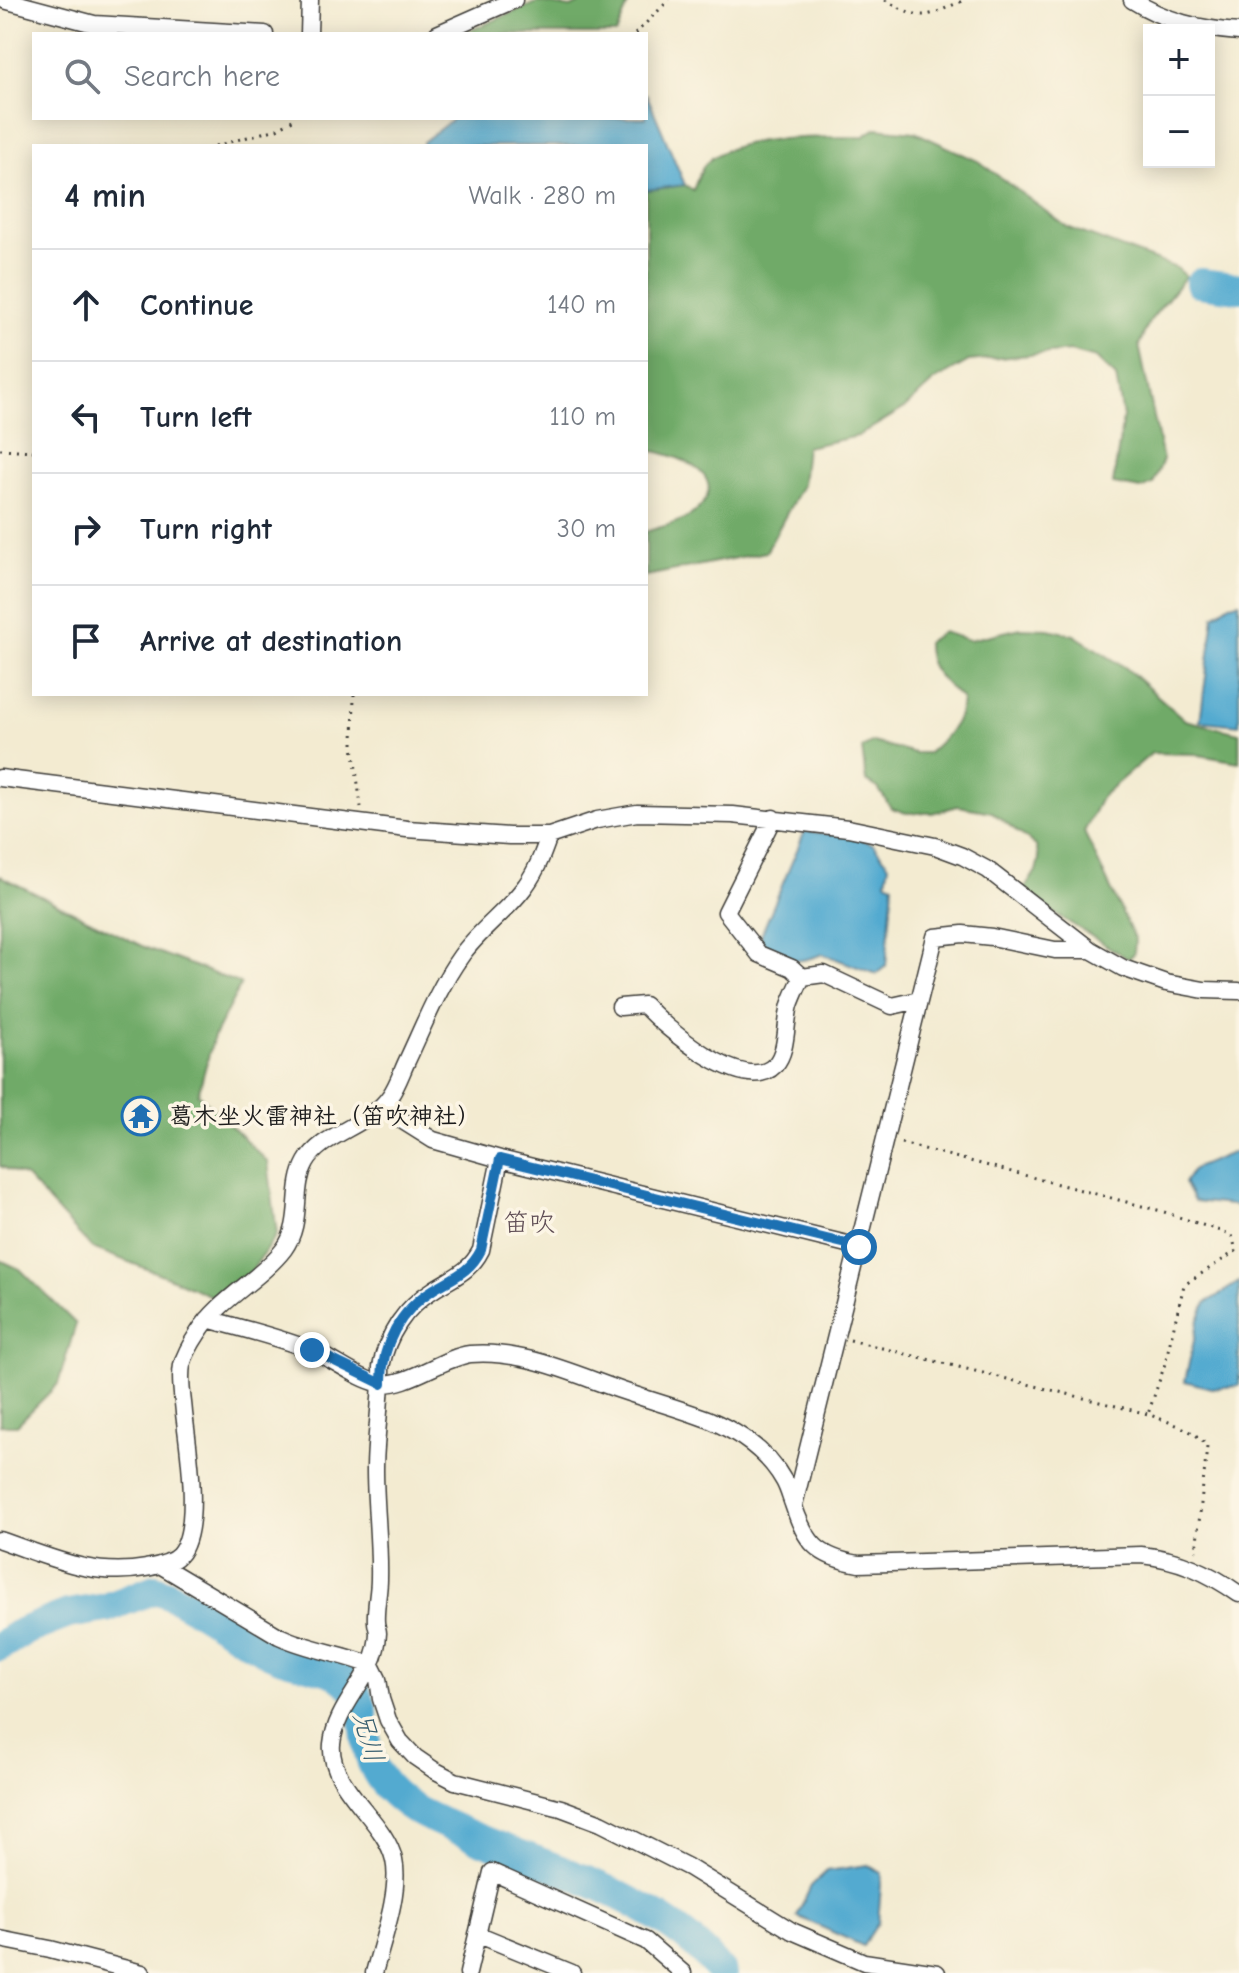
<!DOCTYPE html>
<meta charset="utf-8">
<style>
:root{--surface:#fff;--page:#f2f2f3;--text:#1f2937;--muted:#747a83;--line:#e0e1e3}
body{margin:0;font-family:"Comic Neue","Klee One",sans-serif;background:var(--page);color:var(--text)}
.controls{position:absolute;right:24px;top:24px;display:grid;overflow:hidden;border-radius:0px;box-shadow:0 4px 20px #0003}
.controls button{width:72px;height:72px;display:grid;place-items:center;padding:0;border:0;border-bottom:2px solid var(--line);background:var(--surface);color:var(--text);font:40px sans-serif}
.stop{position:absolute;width:24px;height:24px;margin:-18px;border:6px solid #1f6fb2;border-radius:50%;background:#fff}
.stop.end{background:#1f6fb2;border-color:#fff;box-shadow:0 2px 8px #0008}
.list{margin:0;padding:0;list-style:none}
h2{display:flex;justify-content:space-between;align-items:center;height:104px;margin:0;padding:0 32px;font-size:34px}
h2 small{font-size:26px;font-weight:400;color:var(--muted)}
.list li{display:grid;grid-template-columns:52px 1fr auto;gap:24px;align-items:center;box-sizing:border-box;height:112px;padding:0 32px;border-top:2px solid var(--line)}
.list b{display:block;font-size:30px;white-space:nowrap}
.list em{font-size:26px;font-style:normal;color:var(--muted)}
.icon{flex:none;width:44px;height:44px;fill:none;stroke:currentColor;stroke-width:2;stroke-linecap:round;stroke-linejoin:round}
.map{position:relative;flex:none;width:1239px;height:1973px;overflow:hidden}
.search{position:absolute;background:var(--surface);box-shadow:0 4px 20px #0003;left:32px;top:32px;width:616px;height:88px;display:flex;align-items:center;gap:20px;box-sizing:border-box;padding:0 28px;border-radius:0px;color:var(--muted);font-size:30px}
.panel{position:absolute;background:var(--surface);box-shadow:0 4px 20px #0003;left:32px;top:144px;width:616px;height:552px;border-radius:0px}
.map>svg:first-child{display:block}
</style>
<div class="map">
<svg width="1239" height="1973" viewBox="0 0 1239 1973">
<rect width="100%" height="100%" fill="#fcf5e5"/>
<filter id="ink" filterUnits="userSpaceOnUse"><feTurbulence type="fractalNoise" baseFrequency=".0125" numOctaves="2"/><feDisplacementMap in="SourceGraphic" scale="16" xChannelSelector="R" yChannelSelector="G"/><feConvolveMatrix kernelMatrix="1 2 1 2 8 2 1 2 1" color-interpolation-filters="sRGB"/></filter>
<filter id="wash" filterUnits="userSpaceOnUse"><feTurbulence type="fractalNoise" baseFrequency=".006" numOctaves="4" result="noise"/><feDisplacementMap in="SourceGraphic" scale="32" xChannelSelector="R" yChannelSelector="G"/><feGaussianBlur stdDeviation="1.8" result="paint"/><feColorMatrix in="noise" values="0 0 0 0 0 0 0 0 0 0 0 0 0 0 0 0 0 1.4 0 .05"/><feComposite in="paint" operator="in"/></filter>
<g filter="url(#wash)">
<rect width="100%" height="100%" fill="#f3ebd1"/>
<path fill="#70aa68" stroke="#466342" stroke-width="2" d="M586,0H630L616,34H462L538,2L571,8Z
M876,128L915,132L978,161L1067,227L1177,268L1186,276L1149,322L1139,345L1163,460L1153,484L1141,489L1113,484L1123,417L1116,377L1096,358L1070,351L969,361L934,381L905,408L858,436L806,447L802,485L766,552L646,576V532C662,526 686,522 698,509C733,474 673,453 646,450V190L685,185L693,190C696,183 699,174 703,167C729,132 821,138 862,137Z
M1021,628L1048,629L1074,635L1126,668L1185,720L1239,733V762L1193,754L1152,753L1102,796L1084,832L1135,940L1134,954L1128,959L1022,893L1036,871L1039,859L1036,846L992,812L958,806L932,813H906L891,808L878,788L866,781L862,748L873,742L915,753H928C946,737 961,723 962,699C943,680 926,671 927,642L942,632L969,640Z
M0,876L144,947L241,984L214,1036L198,1094L268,1162L277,1234L238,1291L215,1298L168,1277L92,1248L26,1177L0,1166Z
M0,1260L20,1269L76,1324L58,1384L17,1425H0Z"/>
<path fill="#53aad0" stroke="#386376" stroke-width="2" d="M646,93L685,185L646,190V146H423V142L454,118H646Z
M1239,602V725L1200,721L1214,616L1230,604Z
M805,831L855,837L873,844L889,865L886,881L893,884L886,966L876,974L823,954C794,965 791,962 764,947L761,935Z
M1239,1150V1206L1194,1201L1184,1183L1193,1169Z
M1239,1282V1386L1211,1388L1185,1381L1198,1322L1206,1303Z
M867,1865L882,1873L878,1923L863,1946L797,1916L811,1886L827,1871Z"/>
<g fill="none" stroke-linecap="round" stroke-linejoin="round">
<path stroke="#53aad0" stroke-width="30" d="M1200,283L1239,288
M0,1646L22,1632L68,1614L106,1608L155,1589C199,1605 234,1638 277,1656C300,1666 332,1665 350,1685C370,1706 361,1740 373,1765C381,1784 397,1798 414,1809C433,1820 455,1828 475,1837C556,1870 667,1901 722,1973"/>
</g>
</g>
<g filter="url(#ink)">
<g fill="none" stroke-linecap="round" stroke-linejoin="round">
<defs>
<path id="minor" d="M4,0L94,24L265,34
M1132,0C1167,22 1199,29 1239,32
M309,34L310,0
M437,34L514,0
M0,778L407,829L509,836H549L597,820L637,813L733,815L848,828L935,846L962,856L988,870L1091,950L1123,968L1166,983L1204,990L1239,991
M773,818L726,912L759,954L792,968L802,977
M620,1007L644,1005C664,1027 745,1097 775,1065C788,1051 785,1023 790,1005C793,996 798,986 802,977L824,974L892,1006L919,1000
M390,1097V1107L398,1118L433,1140L500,1159L859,1247
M208,1319C243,1329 279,1337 313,1351C334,1359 358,1379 378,1383C406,1388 441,1358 470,1354C522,1349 576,1375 623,1391C652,1401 682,1409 710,1420C740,1433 768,1452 784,1481C788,1488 790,1496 793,1504C806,1543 817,1557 859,1564L1141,1555C1179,1559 1208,1572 1239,1594
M794,1505L935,937L963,934L992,937L1055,950H1091
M0,1540C50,1557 92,1578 146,1568C156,1566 171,1564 179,1555C202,1530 188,1446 184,1413C183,1398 179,1381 182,1365C185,1354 192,1342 198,1333C219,1299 260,1280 284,1249C304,1222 291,1189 306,1162C322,1133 370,1126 390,1096C397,1086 401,1074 406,1063C423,1027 438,988 461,956C480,929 508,911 526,885C537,870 543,853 549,836
M160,1565L279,1636C309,1650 341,1653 371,1665L378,1679L381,1699L388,1720L400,1741L415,1757L434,1770L455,1781L561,1808L601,1823L688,1867L792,1931L864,1962L937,1973
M477,1934L572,1973
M0,1939L50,1949L142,1973
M374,1973C382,1942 401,1891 394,1860C386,1821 328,1786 332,1744C336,1703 377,1676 378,1633C378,1630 376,1625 376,1622C375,1608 379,1593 379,1579C380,1543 375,1506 375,1470C375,1436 382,1402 381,1367C387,1335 405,1307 433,1290C453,1277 470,1272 481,1250L500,1159
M468,1973L492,1872L646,1941L683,1973"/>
</defs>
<use href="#minor" stroke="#3c3b37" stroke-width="19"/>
<path stroke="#3c3b37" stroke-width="3" stroke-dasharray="2 6" stroke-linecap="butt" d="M885,0C927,23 923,17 965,0
M635,34L669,0
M215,146L277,129L296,118
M0,449L34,451
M354,694L353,746L361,807
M901,1143L1161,1211L1232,1235L1236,1251L1184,1285L1164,1367L1148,1414
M850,1340L1148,1414C1166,1422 1197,1429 1207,1447L1196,1551"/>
<use href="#minor" stroke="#fff" stroke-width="16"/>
</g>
</g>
<g fill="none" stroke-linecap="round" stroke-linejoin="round" filter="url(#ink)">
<path stroke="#1f6fb2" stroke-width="10" d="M312,1350L382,1384C381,1345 400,1310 434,1289C454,1277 470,1272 481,1250L500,1159L859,1247"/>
</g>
<defs>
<symbol id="temple-ring" viewBox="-11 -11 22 22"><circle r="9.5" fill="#fcf5e5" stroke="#1f6fb2" stroke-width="1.5"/><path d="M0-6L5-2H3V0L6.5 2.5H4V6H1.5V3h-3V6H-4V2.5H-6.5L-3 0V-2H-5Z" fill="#1f6fb2"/></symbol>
</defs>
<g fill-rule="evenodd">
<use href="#temple-ring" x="119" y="1094" width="44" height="44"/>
</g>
<g text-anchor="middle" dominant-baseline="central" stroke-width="7" stroke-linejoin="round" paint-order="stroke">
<g font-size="24" font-weight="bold" fill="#1c1c1c" stroke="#fcf5e5" text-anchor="start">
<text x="169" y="1116">葛木坐火雷神社（笛吹神社）</text>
</g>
<g font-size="26" fill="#5f4d55" stroke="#fcf5e5">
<text x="529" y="1223">笛吹</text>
</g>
<g font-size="26" font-style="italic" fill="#355c6d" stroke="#fcf5e5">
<text transform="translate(368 1737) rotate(75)">兄川</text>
</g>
</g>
</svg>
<div class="controls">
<button>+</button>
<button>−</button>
</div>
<div class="stop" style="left:859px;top:1247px"></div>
<div class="stop end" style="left:312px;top:1350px"></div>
<div class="search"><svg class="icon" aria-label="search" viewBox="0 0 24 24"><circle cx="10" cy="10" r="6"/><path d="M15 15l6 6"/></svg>Search here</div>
<section class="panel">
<h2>4 min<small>Walk · 280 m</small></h2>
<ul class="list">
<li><svg class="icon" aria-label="ahead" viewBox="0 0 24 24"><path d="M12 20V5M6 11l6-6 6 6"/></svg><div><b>Continue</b></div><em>140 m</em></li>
<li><svg class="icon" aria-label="left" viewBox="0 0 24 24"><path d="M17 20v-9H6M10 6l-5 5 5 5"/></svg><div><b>Turn left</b></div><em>110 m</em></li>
<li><svg class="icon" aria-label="right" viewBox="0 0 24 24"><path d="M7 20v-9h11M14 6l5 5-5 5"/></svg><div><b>Turn right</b></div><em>30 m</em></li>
<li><svg class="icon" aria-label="arrive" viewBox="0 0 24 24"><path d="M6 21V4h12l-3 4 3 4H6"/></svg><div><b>Arrive at destination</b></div></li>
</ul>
</section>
</div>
